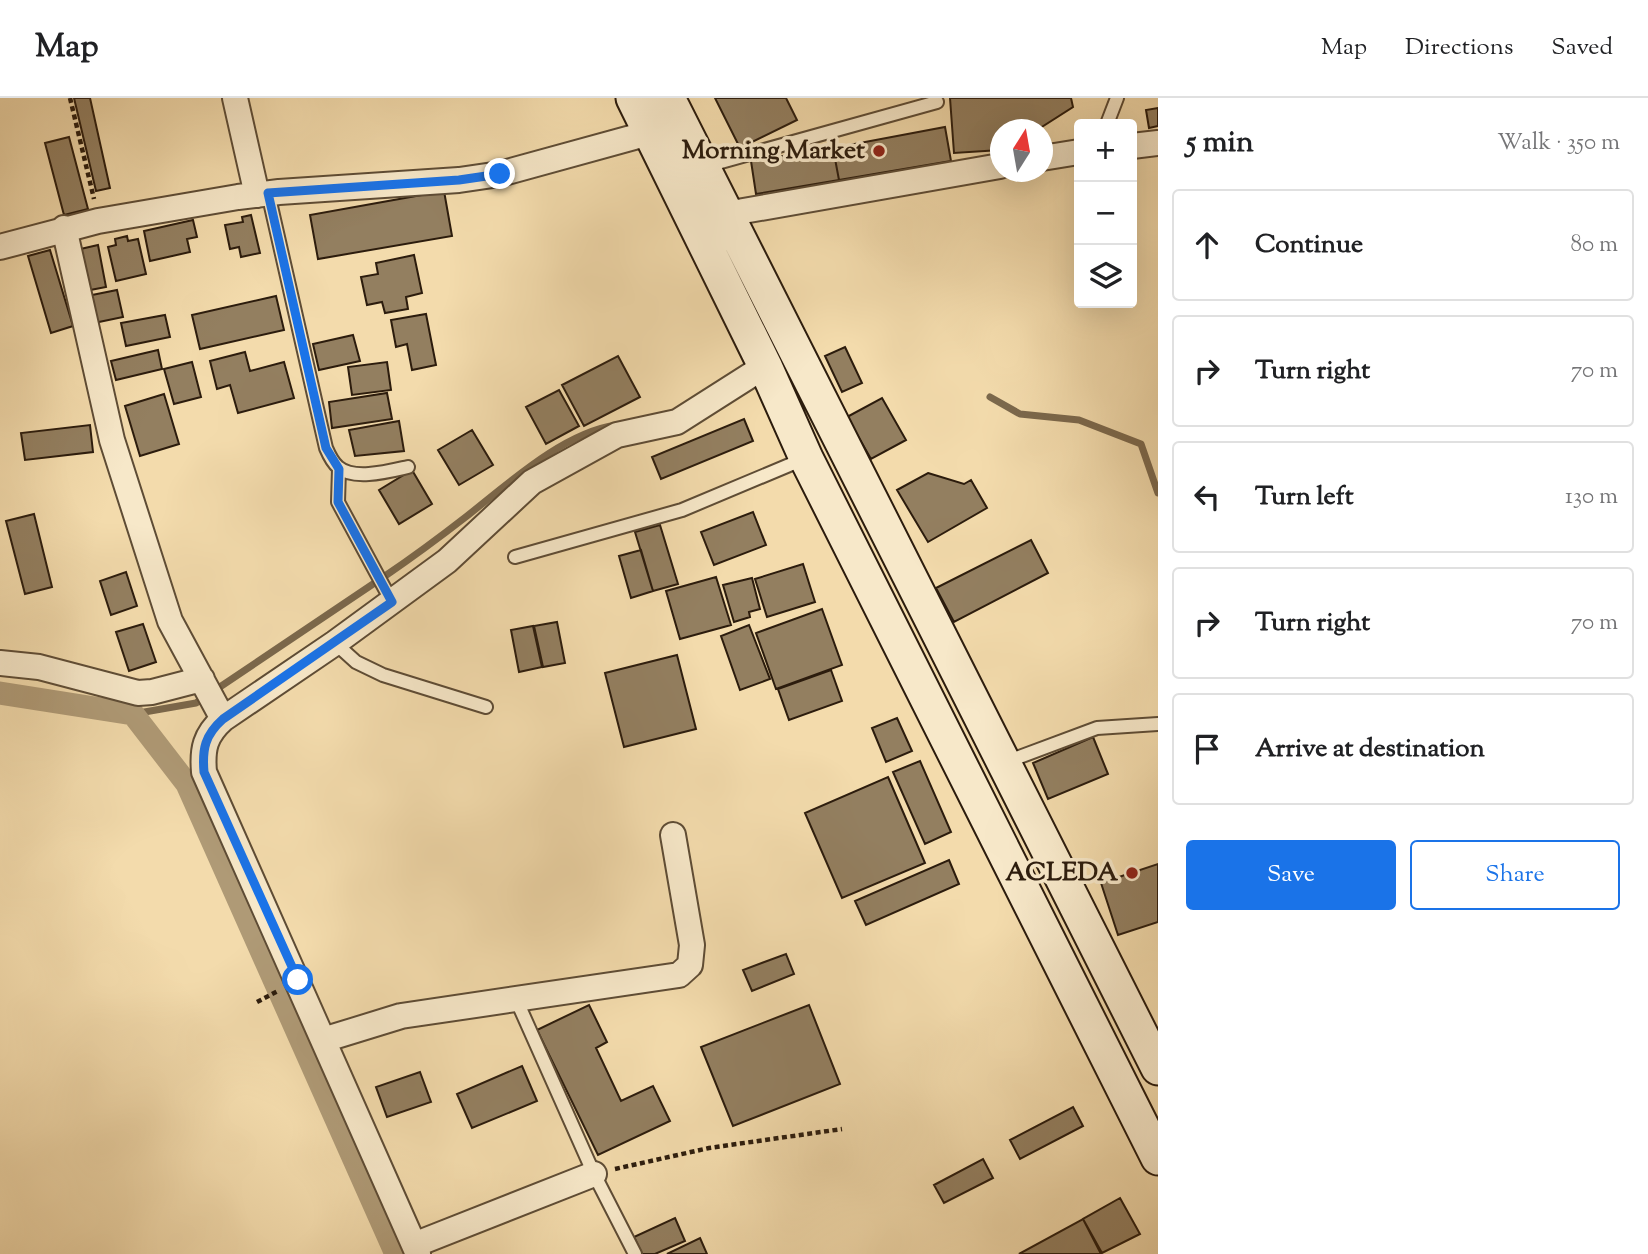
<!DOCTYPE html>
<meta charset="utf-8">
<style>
:root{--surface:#fff;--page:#f6f6f6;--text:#202124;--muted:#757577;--line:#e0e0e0;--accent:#1a73e8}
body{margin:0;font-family:"Sorts Mill Goudy",serif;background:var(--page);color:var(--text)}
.controls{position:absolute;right:21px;top:21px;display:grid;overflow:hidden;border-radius:7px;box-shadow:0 7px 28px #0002}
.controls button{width:63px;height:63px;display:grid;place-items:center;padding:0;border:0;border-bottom:2px solid var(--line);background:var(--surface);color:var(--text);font:35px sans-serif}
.compass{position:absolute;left:990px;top:21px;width:63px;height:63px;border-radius:50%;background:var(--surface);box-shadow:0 7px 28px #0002;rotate:11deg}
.stop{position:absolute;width:21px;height:21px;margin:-16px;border:5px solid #1a73e8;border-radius:50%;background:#fff}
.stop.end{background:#1a73e8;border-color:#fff;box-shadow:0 2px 7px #0008}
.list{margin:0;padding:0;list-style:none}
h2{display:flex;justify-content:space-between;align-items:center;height:91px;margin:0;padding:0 28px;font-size:30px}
h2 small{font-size:23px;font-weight:400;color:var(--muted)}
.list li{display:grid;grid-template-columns:46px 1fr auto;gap:21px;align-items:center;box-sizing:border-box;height:112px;margin:0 14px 14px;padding:0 14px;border:2px solid var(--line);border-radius:7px}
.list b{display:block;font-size:26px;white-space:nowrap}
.list em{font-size:23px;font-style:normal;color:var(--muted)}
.actions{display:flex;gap:14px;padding:21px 28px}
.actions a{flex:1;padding:16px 0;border:2px solid var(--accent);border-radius:7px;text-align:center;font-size:24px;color:var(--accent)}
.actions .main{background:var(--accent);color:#fff}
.icon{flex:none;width:38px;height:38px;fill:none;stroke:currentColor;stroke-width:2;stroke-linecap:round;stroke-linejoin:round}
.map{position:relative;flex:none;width:1158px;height:1156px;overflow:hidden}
header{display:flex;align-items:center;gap:42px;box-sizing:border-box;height:98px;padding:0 35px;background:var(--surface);border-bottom:2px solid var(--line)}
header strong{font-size:33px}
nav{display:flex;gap:38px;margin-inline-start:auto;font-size:24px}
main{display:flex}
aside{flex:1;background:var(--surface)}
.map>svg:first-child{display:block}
</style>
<header>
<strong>Map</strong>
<nav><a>Map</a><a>Directions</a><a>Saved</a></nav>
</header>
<main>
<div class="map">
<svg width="1158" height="1156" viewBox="0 0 1158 1156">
<rect width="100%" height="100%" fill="#f3dbac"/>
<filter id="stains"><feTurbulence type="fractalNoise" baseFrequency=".00286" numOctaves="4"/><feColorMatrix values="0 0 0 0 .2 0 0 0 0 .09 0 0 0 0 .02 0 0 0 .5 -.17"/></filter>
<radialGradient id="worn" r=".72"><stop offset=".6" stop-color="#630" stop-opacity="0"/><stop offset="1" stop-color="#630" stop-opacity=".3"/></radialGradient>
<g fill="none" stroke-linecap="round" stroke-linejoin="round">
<path stroke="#7b684c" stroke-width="7" d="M990,299L1020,316L1079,322L1141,346L1158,395
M385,478C413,459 440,439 467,418C509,385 563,335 616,327
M133,616L196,605L376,484"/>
<path stroke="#af9a76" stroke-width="23" d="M0,595L133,616L187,686L396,1156"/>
</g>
<path fill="#937f60" stroke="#2c1c0d" stroke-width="2" d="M74,0H90L110,90L96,93Z
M715,0H786L797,22L740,50Z
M950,0H1071L1073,9L1037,32H1000V52L954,55Z
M1158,10V28L1149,30L1146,12Z
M945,29L951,63L839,82L833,50Z
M69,39L88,111L64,117L45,45Z
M833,50L839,82L756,96L751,63Z
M444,93L452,138L318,161L310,117Z
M251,117L260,155L241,159L239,149L230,151L225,127L243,124L242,119Z
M193,122L197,139L187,141L190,154L150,163L144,133Z
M127,138L128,143L138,141L146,176L116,183L108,149L116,147L115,141Z
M98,147L106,189L85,193L76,152Z
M50,152L73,228L51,235L28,158Z
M414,157L422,195L406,199L408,211L385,215L382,204L367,207L361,179L378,176L376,165Z
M117,192L123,219L94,225L87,198Z
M276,198L284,232L200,251L192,217Z
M426,216L436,267L412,272L407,246L396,249L391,222Z
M165,217L170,239L126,248L121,225Z
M353,237L360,263L319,272L313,246Z
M845,249L862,285L842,294L825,258Z
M158,252L162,271L116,282L111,263Z
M245,254L250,273L284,264L294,300L238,315L230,287L217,291L210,263Z
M618,258L640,299L584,328L562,287Z
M192,264L201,299L174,306L164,271Z
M387,264L391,292L352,297L348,269Z
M559,292L579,328L546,346L526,309Z
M387,295L392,321L332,330L329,304Z
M164,296L179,346L140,358L125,308Z
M882,300L906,342L871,361L847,319Z
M744,321L753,343L661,381L652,359Z
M399,323L404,353L355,358L349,332Z
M90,327L93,354L25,362L21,335Z
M472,332L493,367L459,387L438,352Z
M412,372L432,406L399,426L379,392Z
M928,375L964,386L971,382L987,410L928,444L897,392Z
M753,414L766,447L714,467L701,434Z
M34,416L52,489L25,496L6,423Z
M660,427L678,486L653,493L635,434Z
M1031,442L1048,475L954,524L936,490Z
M641,452L653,493L631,500L619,458Z
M803,466L815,504L767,519L755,481Z
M126,474L137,508L111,517L100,483Z
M716,479L731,527L680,541L666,493Z
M752,480L760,511L749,514L750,519L734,524L723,487Z
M822,511L842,567L776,591L756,535Z
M557,524L565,565L543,569L534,528Z
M143,526L156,564L129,573L116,534Z
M749,527L770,581L740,592L721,538Z
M533,528L542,569L519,574L511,532Z
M677,557L696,631L624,649L605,575Z
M831,572L842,603L789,622L778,591Z
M897,620L912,653L886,664L872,630Z
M1093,639L1108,676L1048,701L1033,665Z
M920,663L951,734L925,746L893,674Z
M888,679L925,765L842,800L805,715Z
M949,762L959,786L866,827L855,803Z
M1158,766V824L1118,837L1101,785Z
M786,856L794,876L752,893L743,872Z
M589,907L607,944L596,950L621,1003L653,988L670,1023L598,1057L537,932Z
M809,907L840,986L733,1028L701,949Z
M522,968L537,1003L472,1030L457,996Z
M420,974L431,1004L387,1019L376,989Z
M1073,1009L1083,1028L1020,1061L1010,1042Z
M983,1061L993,1080L944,1105L934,1087Z
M1120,1100L1140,1136L1102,1155L1083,1121Z
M675,1120L685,1143L655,1156H642L634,1139Z
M1083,1121L1101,1156H1019Z
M700,1140L707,1156H667Z"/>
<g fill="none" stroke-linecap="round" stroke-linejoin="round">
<defs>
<path id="service" d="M1107,26L1117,0
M703,69L937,4
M268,95L326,350C329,357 332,364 338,369C354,383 390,373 408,369
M339,371L338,404L392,504
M515,459L682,412L806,360
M335,545L356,564L383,577L486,609
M1006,664L1097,630L1158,626
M516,901L594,1076L635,1156"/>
<path id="minor" d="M235,0L257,97
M1132,48L1158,45
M1042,60L1079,54
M726,116L1000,68
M64,130L112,342L170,523L223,621
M0,149L98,123L238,99L279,94L459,82L500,76L649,35
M0,565L39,569L138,595L152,594L202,581
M323,942L401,918L679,877L690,867L692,847L673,737
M414,1147L594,1076
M418,1156L204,674C202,651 205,637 223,621L335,545L447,463L532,384L617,337L677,324L765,268"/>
<path id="secondary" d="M633,0L765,268L806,360L1158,1060
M668,0L1158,970"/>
</defs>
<use href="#service" stroke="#5e4c35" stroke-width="16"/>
<use href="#minor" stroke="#5e4c35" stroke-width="28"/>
<use href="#secondary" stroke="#2c1c0d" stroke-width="37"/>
<path stroke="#2c1c0d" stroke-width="4.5" stroke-dasharray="5 3.5" stroke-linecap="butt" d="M70,0L94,101
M257,904L278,893
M615,1071L709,1050L842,1031"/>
<use href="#service" stroke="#f7e8c9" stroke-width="12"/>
<use href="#minor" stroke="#f7e8c9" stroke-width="24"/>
<use href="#secondary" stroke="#f7e8c9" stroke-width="33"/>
</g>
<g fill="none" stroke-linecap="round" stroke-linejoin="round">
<path stroke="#1a73e8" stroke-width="9" d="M298,882L204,674C202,651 205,637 223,621L392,504L338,404L339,371L326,350L268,95L459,82L500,76"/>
</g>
<g fill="#8f2418" stroke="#f7e8c9" stroke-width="2.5">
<circle cx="879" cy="53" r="7"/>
<circle cx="1132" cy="775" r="7"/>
</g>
<g text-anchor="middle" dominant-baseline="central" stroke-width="7" stroke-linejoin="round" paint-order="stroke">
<g font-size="26" font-weight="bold" fill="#2c1c0d" stroke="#f7e8c9" text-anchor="end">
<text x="865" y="53">Morning Market</text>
<text x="1118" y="775">ACLEDA</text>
</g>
</g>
<rect width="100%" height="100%" filter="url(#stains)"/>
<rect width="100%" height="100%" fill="url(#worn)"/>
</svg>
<div class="controls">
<button>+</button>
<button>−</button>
<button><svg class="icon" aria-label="layers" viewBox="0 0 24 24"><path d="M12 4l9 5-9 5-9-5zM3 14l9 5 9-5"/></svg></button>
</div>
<svg class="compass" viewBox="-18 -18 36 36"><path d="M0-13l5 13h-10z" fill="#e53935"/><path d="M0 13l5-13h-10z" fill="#757577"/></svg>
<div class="stop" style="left:298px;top:882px"></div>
<div class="stop end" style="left:500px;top:76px"></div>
</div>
<aside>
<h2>5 min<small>Walk · 350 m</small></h2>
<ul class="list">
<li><svg class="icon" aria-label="ahead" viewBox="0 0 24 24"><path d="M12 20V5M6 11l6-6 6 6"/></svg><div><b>Continue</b></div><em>80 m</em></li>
<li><svg class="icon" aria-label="right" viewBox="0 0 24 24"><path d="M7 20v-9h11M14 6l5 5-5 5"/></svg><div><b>Turn right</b></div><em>70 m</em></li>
<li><svg class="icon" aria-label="left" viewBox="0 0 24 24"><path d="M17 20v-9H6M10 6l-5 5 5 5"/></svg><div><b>Turn left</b></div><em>130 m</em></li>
<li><svg class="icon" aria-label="right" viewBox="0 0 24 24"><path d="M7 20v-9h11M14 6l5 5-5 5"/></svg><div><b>Turn right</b></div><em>70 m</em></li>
<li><svg class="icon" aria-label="arrive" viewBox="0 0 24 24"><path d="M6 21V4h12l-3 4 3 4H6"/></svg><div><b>Arrive at destination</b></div></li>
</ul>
<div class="actions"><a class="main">Save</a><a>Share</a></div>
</aside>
</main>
